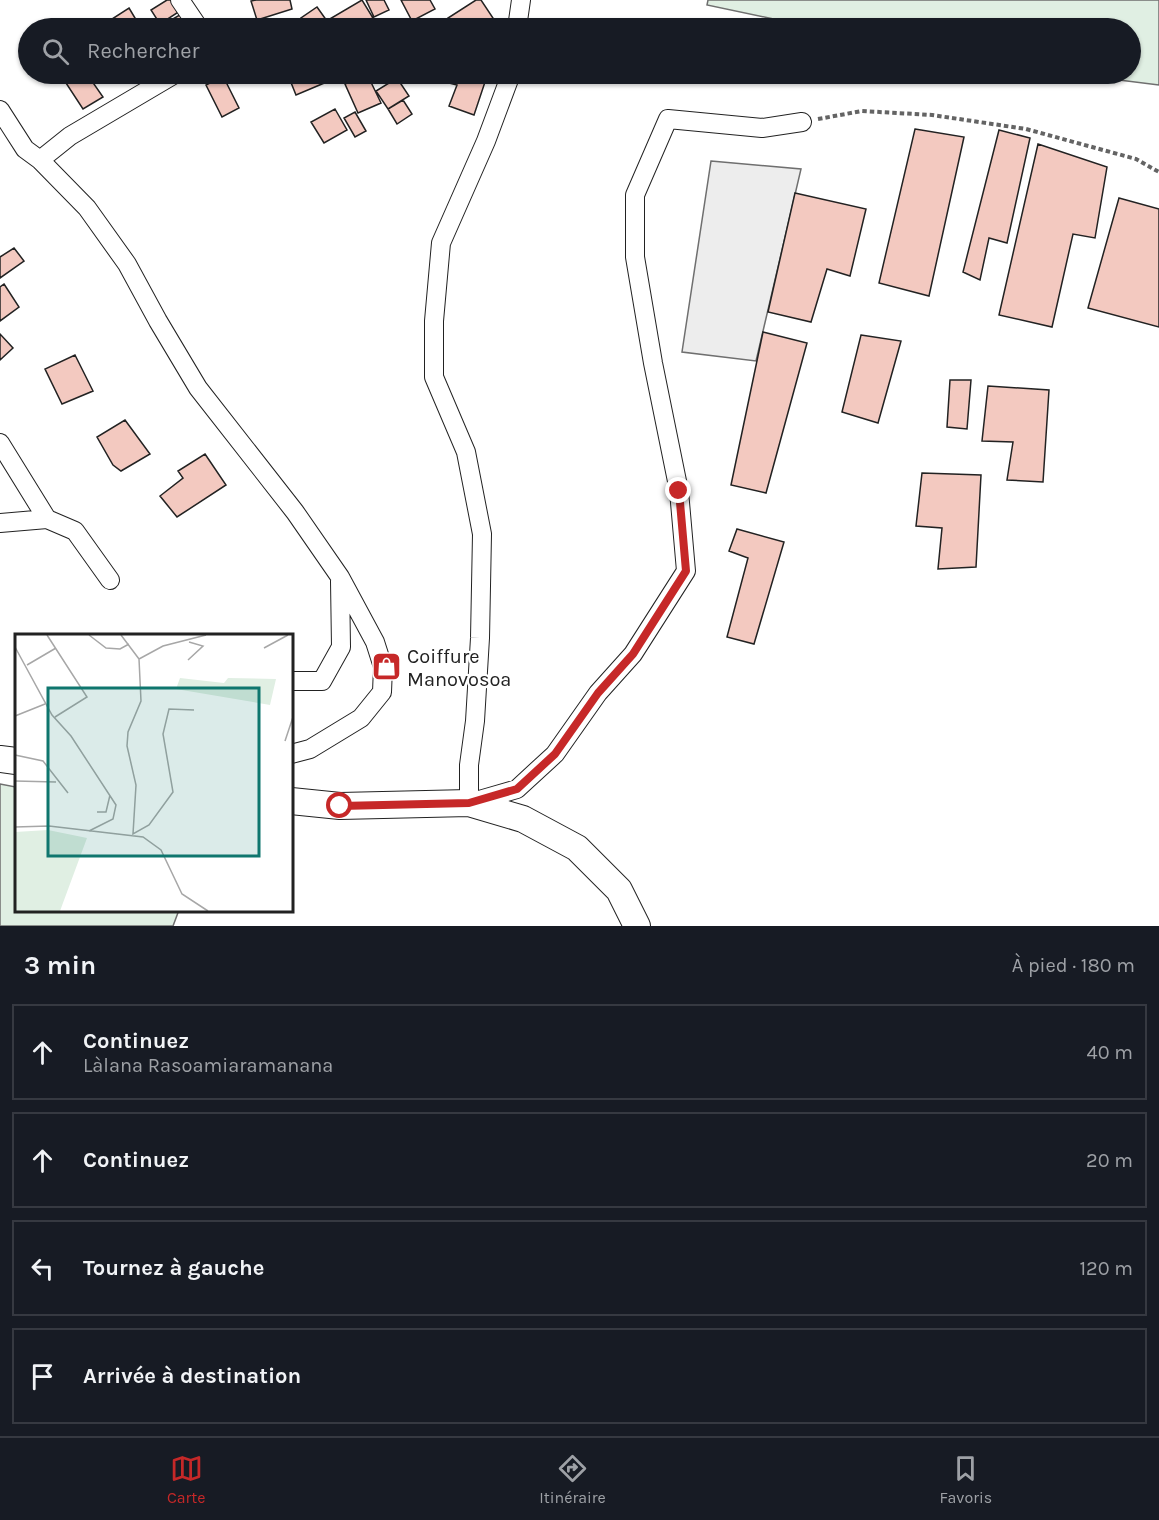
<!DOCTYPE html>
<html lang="fr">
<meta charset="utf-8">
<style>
:root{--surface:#171b24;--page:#20242c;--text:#f1f3f6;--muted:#9ea1a6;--line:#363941;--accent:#c62828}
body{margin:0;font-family:Karla,sans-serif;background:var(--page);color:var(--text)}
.stop{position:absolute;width:18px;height:18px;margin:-14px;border:4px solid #c62828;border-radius:50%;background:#fff}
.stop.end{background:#c62828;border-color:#fff;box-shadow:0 2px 6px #0008}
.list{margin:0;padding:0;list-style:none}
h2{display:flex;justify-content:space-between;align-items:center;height:78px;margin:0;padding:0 24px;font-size:26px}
h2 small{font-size:20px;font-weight:400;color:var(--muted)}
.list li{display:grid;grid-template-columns:39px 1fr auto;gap:18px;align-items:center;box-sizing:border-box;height:96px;margin:0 12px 12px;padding:0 12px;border:2px solid var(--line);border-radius:0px}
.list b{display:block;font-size:22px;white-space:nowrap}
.list p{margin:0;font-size:20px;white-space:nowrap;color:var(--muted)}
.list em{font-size:20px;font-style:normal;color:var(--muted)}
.icon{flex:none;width:33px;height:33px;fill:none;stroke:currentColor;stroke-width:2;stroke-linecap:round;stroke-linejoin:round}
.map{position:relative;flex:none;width:1159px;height:926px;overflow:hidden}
.search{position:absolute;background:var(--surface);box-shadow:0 2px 4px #0004;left:18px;right:18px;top:18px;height:66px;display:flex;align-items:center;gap:15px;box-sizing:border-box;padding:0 21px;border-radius:33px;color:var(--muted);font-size:22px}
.sheet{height:510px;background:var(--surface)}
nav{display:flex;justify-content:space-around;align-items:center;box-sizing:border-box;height:84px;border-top:2px solid var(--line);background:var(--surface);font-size:16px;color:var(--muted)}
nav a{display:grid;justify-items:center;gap:3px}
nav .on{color:var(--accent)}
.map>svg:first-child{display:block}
</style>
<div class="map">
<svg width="1159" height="926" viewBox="0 0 1159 926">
<rect width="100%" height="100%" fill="#fff"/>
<path fill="#e0efe3" stroke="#6f6f6f" stroke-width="1.5" d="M708,0H1159V85L1071,74H1130V28H816L707,5Z
M0,784L16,787V910H179L173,926H0Z"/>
<path fill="#ededed" stroke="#6f6f6f" stroke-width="1.5" d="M711,161L801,169L756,361L682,352Z"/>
<path fill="#f3c9c0" stroke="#222" stroke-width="1.5" d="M167,0H173L180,11L160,24L151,10Z
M256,0H290L292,9L257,20L251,1Z
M362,0L373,18L355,28H333L328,20Z
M366,0H384L389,10L374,17Z
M401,0H430L435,9L412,21Z
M476,0H481L495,21L491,24L494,28H454L448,18Z
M317,7L332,28H308L301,18Z
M129,8L141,28H98Z
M185,12L195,28H157Z
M421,22L424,28H408Z
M82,74H87L103,97L83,109L66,83Z
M290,74H326L329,81L296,95L288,75Z
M367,74L381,103L358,113L345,84Z
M452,74H471L486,79L474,115L449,106L457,85L449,83Z
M223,76L239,108L222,117L206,85Z
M397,78L409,96L388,109L376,91Z
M403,100L412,114L397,124L388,109Z
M335,109L347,130L324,143L311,122Z
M355,112L366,131L355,137L344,118Z
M915,129L964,137L929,296L879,283Z
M999,130L1030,138L1007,243L989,238L980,280L963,272Z
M1038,144L1107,167L1095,238L1073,234L1052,327L999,315Z
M795,193L866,209L850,276L827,269L811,322L768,312Z
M1119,198L1159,209V327L1088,308Z
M14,248L24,261L0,278V257Z
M4,284L19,307L0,321V287Z
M763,332L807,343L766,493L731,485Z
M0,334L13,348L0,360Z
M861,335L901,341L878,423L842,412Z
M75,355L93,391L62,404L45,369Z
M950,380H971L967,429L947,427Z
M988,386L1049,390L1043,482L1007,480L1013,442L982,441Z
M125,420L150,454L121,471L113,465L97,437Z
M205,454L226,485L177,517L160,496L183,478L178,471Z
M922,473L981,475L976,567L938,569L942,528L916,526Z
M737,529L784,542L754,644L727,637L748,558L729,551Z"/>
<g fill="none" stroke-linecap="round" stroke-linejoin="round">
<defs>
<path id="street" d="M180,0L199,28
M517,28L521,0
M511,74L486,141L441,243L434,321V377L466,452L482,534L480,638L475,721L469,765V803L517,789L555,754L598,693L633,654L686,571L679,491L653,363L635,257V195L668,119L762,128L802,122
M0,110L25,149L40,160L87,208L127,264L158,321L198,388L295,512L340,577L375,642L383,667L382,692L361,718L310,749L291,754
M40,160L70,136L175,74
M0,443L47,519L75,531L110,580
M0,523L47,519
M291,681H322L341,647L340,581"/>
<path id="secondary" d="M0,759L16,761
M291,801L340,806L469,803L523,819L577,848L619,890L637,926"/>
</defs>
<use href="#street" stroke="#222" stroke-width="20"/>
<use href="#secondary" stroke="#222" stroke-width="28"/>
<path stroke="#646464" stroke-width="4" stroke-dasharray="4.5 3" stroke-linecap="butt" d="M818,119L862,111L932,115L1026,129L1136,159L1159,172"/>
<use href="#street" stroke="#fff" stroke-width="18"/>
<use href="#secondary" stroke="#fff" stroke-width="26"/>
</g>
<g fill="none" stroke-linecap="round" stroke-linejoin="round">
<path stroke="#c62828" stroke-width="8" d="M340,806L469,803L517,789L555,754L598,693L633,654L686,571L679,491"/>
</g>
<defs>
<symbol id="shop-square" viewBox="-11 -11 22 22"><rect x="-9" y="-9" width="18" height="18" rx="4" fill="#c62828" stroke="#fff"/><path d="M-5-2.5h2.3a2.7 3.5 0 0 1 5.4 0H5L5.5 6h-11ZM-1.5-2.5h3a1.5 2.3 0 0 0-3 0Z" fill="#fff"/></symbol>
</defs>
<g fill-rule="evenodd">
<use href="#shop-square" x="370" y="650" width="33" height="33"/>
</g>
<g text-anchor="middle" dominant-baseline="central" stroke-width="4.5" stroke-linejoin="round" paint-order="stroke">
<g font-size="20" fill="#222" stroke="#fff" text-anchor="start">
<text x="407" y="656">Coiffure<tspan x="407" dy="23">Manovosoa</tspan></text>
</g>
</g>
<g transform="translate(15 634)">
<rect width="278" height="278" fill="#fff"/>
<path d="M165,44L209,49L213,44L261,45L255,71L161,55ZM33,196L72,204L45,277H0V198Z" fill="#e0efe3"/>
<path fill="none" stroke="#a7a7a7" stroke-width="1.5" d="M32,1L72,63L40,83M74,1L91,14L105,15L114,10M106,1L124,25M0,13L37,81L56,102L101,171L98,185L74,197M249,14L273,1M173,26L188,12L174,8M12,31L41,14M179,76L154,75L148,100L158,158L134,191L118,200L121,151L112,112L113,98L126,67L124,25L148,12L191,1M0,82L30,70M270,107L278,83M0,121L28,127L53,159M0,147L41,148M82,178H91L95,161M0,193L34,192L128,203L146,216L167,260L193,277"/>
<path fill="#0f766e" fill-opacity="0.15" stroke="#0f766e" stroke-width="3" d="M33,54H244V222H33Z"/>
<rect width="278" height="278" fill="none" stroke="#222" stroke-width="3"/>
</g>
</svg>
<div class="stop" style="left:340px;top:806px"></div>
<div class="stop end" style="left:679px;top:491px"></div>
<div class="search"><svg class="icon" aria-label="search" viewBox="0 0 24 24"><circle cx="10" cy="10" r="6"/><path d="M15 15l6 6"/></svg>Rechercher</div>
</div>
<section class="sheet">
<h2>3 min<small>À pied · 180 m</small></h2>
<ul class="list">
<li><svg class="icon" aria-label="ahead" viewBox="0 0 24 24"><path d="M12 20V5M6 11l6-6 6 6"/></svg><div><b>Continuez</b><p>Làlana Rasoamiaramanana</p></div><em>40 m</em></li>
<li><svg class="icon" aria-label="ahead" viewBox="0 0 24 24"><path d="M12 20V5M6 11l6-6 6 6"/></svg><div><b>Continuez</b></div><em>20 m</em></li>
<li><svg class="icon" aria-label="left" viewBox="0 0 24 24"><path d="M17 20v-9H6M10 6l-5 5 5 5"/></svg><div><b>Tournez à gauche</b></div><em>120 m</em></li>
<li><svg class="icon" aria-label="arrive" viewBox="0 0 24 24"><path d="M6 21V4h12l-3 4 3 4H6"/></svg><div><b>Arrivée à destination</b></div></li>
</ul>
</section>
<nav>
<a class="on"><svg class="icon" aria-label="map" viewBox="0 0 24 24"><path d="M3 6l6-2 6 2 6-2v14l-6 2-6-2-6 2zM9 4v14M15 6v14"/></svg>Carte</a>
<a><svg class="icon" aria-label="directions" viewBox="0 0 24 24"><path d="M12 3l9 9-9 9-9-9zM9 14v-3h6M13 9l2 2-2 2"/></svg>Itinéraire</a>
<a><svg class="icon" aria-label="saved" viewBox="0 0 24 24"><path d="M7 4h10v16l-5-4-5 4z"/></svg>Favoris</a>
</nav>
